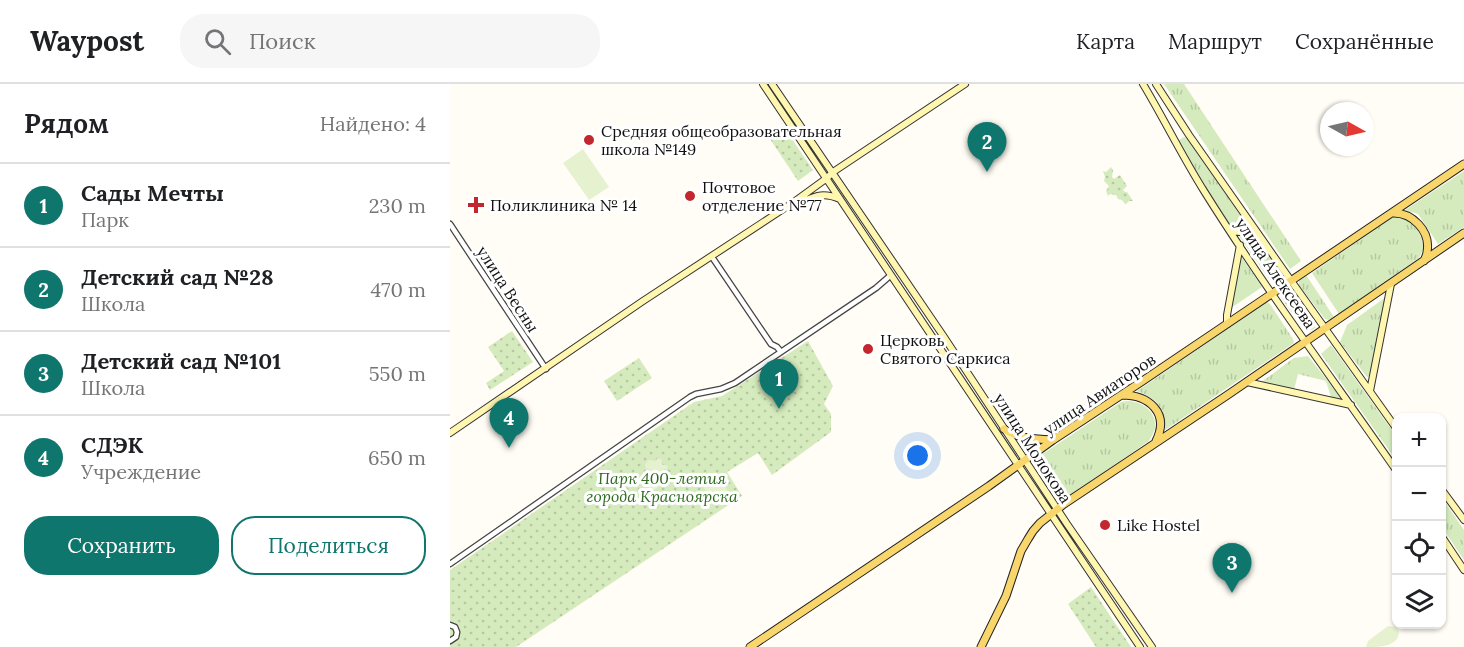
<!DOCTYPE html>
<html lang="ru">
<meta charset="utf-8">
<style>
:root{--surface:#fff;--page:#f6f6f6;--text:#202124;--muted:#757577;--line:#e0e0e0;--accent:#0f766e}
body{margin:0;font-family:Lora,serif;background:var(--page);color:var(--text)}
.controls{position:absolute;right:18px;bottom:18px;display:grid;overflow:hidden;border-radius:12px;box-shadow:0 2px 4px #0004}
.controls button{width:54px;height:54px;display:grid;place-items:center;padding:0;border:0;border-bottom:2px solid var(--line);background:var(--surface);color:var(--text);font:30px sans-serif}
.compass{position:absolute;left:870px;top:18px;width:54px;height:54px;border-radius:50%;background:var(--surface);box-shadow:0 2px 4px #0004;rotate:98deg}
.you{position:absolute;left:468px;top:372px;width:21px;height:21px;margin:-15px;border:4px solid #fff;border-radius:50%;background:#1a73e8;box-shadow:0 0 0 9px #1a73e833}
.badge{display:grid;place-items:center;width:39px;height:39px;border-radius:50%;background:var(--accent);color:#fff;font-size:20px;font-weight:700}
.pin{position:absolute;translate:-50% -50px;filter:drop-shadow(0 2px 3px #0008)}
.pin::after{content:'';position:absolute;top:32px;width:21px;height:18px;background:inherit;clip-path:polygon(0 0,100% 0,50% 100%)}
.list{margin:0;padding:0;list-style:none}
h2{display:flex;justify-content:space-between;align-items:center;height:78px;margin:0;padding:0 24px;font-size:26px}
h2 small{font-size:20px;font-weight:400;color:var(--muted)}
.list li{display:grid;grid-template-columns:39px 1fr auto;gap:18px;align-items:center;box-sizing:border-box;height:84px;padding:0 24px;border-top:2px solid var(--line)}
.list b{display:block;font-size:22px;white-space:nowrap}
.list p{margin:0;font-size:20px;white-space:nowrap;color:var(--muted)}
.list em{font-size:20px;font-style:normal;color:var(--muted)}
.actions{display:flex;gap:12px;padding:18px 24px}
.actions a{flex:1;padding:14px 0;border:2px solid var(--accent);border-radius:24px;text-align:center;font-size:21px;color:var(--accent)}
.actions .main{background:var(--accent);color:#fff}
.icon{flex:none;width:33px;height:33px;fill:none;stroke:currentColor;stroke-width:2;stroke-linecap:round;stroke-linejoin:round}
.map{position:relative;flex:none;width:1014px;height:563px;overflow:hidden}
header{display:flex;align-items:center;gap:36px;box-sizing:border-box;height:84px;padding:0 30px;background:var(--surface);border-bottom:2px solid var(--line)}
header strong{font-size:28px}
nav{display:flex;gap:33px;margin-inline-start:auto;font-size:21px}
.search{width:420px;height:54px;background:var(--page);display:flex;align-items:center;gap:15px;box-sizing:border-box;padding:0 21px;border-radius:24px;color:var(--muted);font-size:22px}
main{display:flex}
aside{flex:1;background:var(--surface)}
.map>svg:first-child{display:block}
</style>
<header>
<strong>Waypost</strong>
<div class="search"><svg class="icon" aria-label="search" viewBox="0 0 24 24"><circle cx="10" cy="10" r="6"/><path d="M15 15l6 6"/></svg>Поиск</div>
<nav><a>Карта</a><a>Маршрут</a><a>Сохранённые</a></nav>
</header>
<main>
<aside>
<h2>Рядом<small>Найдено: 4</small></h2>
<ul class="list">
<li><span class="badge">1</span><div><b>Сады Мечты</b><p>Парк</p></div><em>230 m</em></li>
<li><span class="badge">2</span><div><b>Детский сад №28</b><p>Школа</p></div><em>470 m</em></li>
<li><span class="badge">3</span><div><b>Детский сад №101</b><p>Школа</p></div><em>550 m</em></li>
<li><span class="badge">4</span><div><b>СДЭК</b><p>Учреждение</p></div><em>650 m</em></li>
</ul>
<div class="actions"><a class="main">Сохранить</a><a>Поделиться</a></div>
</aside>
<div class="map">
<svg width="1014" height="563" viewBox="0 0 1014 563">
<defs>
<pattern id="grass-tufts" width="24" height="20" patternUnits="userSpaceOnUse" patternTransform="scale(1.5)"><rect width="24" height="20" fill="#d5ebbd"/><path d="M3 7l-1-3M5 7V3M7 7l1-3M15 17l-1-3M17 17v-4M19 17l1-3" fill="none" stroke="#b6c8a1"/></pattern>
<pattern id="park-dots" width="8" height="8" patternUnits="userSpaceOnUse" patternTransform="scale(1.5)"><rect width="8" height="8" fill="#d5ebbd"/><path d="M2 2h.1M6 6h.1" fill="none" stroke="#b6c8a1" stroke-width="1.8" stroke-linecap="round"/></pattern>
</defs>
<rect width="100%" height="100%" fill="#fffdf5"/>
<path fill="url(#grass-tufts)" d="M714,0H734L851,177L840,185Z
M734,53L738,55L794,137V142L792,145H783L758,107L732,63L729,56Z
M1014,87V143L988,160L968,130L955,126Z
M946,132C965,138 970,146 974,164L969,174L889,230L862,189L943,133Z
M801,143L832,190L821,198L789,152L795,149Z
M791,172L812,203L781,224Z
M856,191L884,233L879,236L875,235L849,201V195Z
M838,205L842,206L863,237L865,244L862,246L852,243L832,215L831,210Z
M936,213L920,292L917,293L890,258L897,241Z
M817,218L820,220L843,255L844,259L715,346C715,324 708,315 687,307Z
M881,261L946,352V376L871,270Z
M858,272L893,316L881,313L876,297L848,290L844,306L810,299L844,274Z
M677,317C691,317 707,327 705,344C704,348 701,353 699,357L613,416L585,375L671,318Z
M992,414L1014,446V476L992,443Z"/>
<path fill="url(#park-dots)" d="M335,45L363,86L348,97L320,55Z
M661,83L663,86L662,93L664,95L670,91L677,102L673,106L675,108H677L683,117H679L676,120V121L672,116L668,115L666,111L660,110L658,112L656,107L659,102L654,97L655,93L653,87L656,88Z
M62,247L83,278L40,306L36,299L54,287L38,263Z
M358,257L383,302L374,320L381,330V348L322,391L308,369L277,388L292,412L66,563H0V486L244,318L272,312Z
M189,274L202,294L167,317L154,297Z
M641,503L681,563H646L618,520Z"/>
<path fill="#e6f2cf" d="M133,65L159,103L139,116L113,79Z
M207,374L212,376L211,380L218,382L217,385L210,386V387L216,388L218,393L214,399L201,408L193,391L194,388L203,386L196,385L195,381L198,376L206,377Z
M268,392L281,412L267,421L261,409L258,410L253,402Z
M938,542L945,543L949,547C949,563 930,563 916,563L918,557Z"/>
<g fill="none" stroke-linecap="round" stroke-linejoin="round">
<defs>
<path id="street" d="M0,140L96,285
M262,173L321,260L327,263L331,268
M0,480L240,313L246,310L271,305L285,299L426,204L441,191
M0,541L5,543L7,548L6,553L0,557"/>
<path id="secondary" d="M313,0L690,563
M322,0L494,253L617,440L702,563
M693,0C714,35 732,72 754,107C814,203 882,294 946,386
M706,0L739,51L837,191L946,344
M346,120C364,113 371,107 390,115
M781,147L790,148C796,144 797,141 797,134
M777,240V231L790,161
M797,298L901,321
M920,307L941,200
M0,349L193,217L344,118L377,94L383,88L515,0
M992,406L1014,436
M992,453L1014,486"/>
<path id="primary" d="M942,129C962,128 981,147 977,168C977,171 975,174 974,177
M672,311C699,311 720,329 706,357
M554,345C568,355 586,355 603,356
M300,563L539,402L603,356L691,298L1014,80
M531,563L556,512L571,467L578,455L583,447L590,439L614,420L779,310L1014,149"/>
</defs>
<use href="#street" stroke="#444" stroke-width="7"/>
<use href="#secondary" stroke="#333" stroke-width="8"/>
<use href="#primary" stroke="#222" stroke-width="9"/>
<use href="#street" stroke="#fff" stroke-width="4.5"/>
<use href="#secondary" stroke="#fff6b0" stroke-width="6"/>
<use href="#primary" stroke="#f9d66b" stroke-width="7"/>
</g>
<g fill="#c4262e" stroke="#fff" stroke-width="2">
<circle cx="139" cy="56" r="6"/>
<circle cx="240" cy="112" r="6"/>
<path d="M23 112h6v6h6v6h-6v6h-6v-6h-6v-6h6z"/>
<circle cx="418" cy="265" r="6"/>
<circle cx="655" cy="441" r="6"/>
</g>
<g text-anchor="middle" dominant-baseline="central" stroke-width="6" stroke-linejoin="round" paint-order="stroke">
<g font-size="16" fill="#111" stroke="#fff" text-anchor="start">
<text x="151" y="47">Средняя общеобразовательная<tspan x="151" dy="18">школа №149</tspan></text>
<text x="252" y="103">Почтовое<tspan x="252" dy="18">отделение №77</tspan></text>
<text x="40" y="121">Поликлиника № 14</text>
<text x="430" y="256">Церковь<tspan x="430" dy="18">Святого Саркиса</tspan></text>
<text x="667" y="441">Like Hostel</text>
</g>
<g font-size="16" fill="#111" stroke="#fff">
<text transform="translate(826 189) rotate(56)">улица Алексеева</text>
<text transform="translate(58 205) rotate(57)">улица Весны</text>
<text transform="translate(649 310) rotate(-34)">улица Авиаторов</text>
<text transform="translate(583 364) rotate(57)">улица Молокова</text>
</g>
<g font-size="16" font-style="italic" fill="#2f6b1f" stroke="#fff">
<text x="212" y="394">Парк 400-летия<tspan x="212" dy="18">города Красноярска</tspan></text>
</g>
</g>
</svg>
<div class="controls">
<button>+</button>
<button>−</button>
<button><svg class="icon" aria-label="locate" viewBox="0 0 24 24"><circle cx="12" cy="12" r="6"/><path d="M12 2v4M12 18v4M2 12h4M18 12h4"/></svg></button>
<button><svg class="icon" aria-label="layers" viewBox="0 0 24 24"><path d="M12 4l9 5-9 5-9-5zM3 14l9 5 9-5"/></svg></button>
</div>
<svg class="compass" viewBox="-18 -18 36 36"><path d="M0-13l5 13h-10z" fill="#e53935"/><path d="M0 13l5-13h-10z" fill="#757577"/></svg>
<div class="you"></div>
<div class="pin badge" style="left:329px;top:325px">1</div>
<div class="pin badge" style="left:537px;top:88px">2</div>
<div class="pin badge" style="left:782px;top:509px">3</div>
<div class="pin badge" style="left:59px;top:364px">4</div>
</div>
</main>
